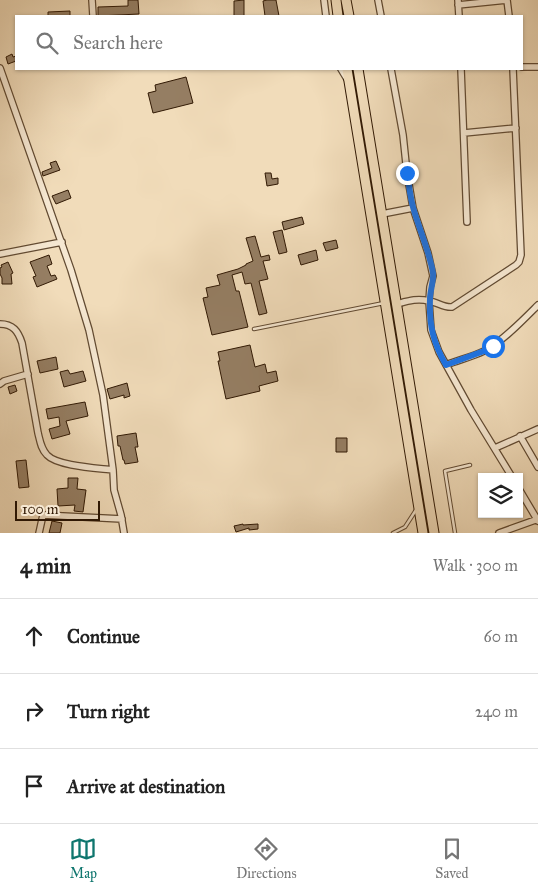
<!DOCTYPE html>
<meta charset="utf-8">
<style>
:root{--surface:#fff;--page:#f6f6f6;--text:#222;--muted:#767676;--line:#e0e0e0;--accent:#0f766e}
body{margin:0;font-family:"IM FELL Great Primer",serif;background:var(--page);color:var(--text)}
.controls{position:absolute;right:15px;bottom:15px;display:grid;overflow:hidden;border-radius:0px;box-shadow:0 1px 4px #0004}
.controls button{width:45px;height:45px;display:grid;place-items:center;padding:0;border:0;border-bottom:1px solid var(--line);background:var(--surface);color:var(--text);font:25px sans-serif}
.scale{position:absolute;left:15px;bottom:12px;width:85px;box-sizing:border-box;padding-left:5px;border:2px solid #311904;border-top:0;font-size:14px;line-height:18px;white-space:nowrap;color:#311904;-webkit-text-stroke:4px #f6e8d2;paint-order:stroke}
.stop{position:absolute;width:15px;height:15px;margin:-11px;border:4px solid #1a73e8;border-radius:50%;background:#fff}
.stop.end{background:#1a73e8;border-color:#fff;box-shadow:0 1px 5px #0008}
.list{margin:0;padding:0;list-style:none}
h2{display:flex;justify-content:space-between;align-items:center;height:65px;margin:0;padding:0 20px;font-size:21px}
h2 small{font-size:16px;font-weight:400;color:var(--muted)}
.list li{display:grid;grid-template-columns:32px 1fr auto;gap:15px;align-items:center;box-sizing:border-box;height:75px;padding:0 20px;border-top:1px solid var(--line)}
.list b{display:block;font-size:19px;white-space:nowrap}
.list em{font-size:16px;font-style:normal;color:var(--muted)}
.icon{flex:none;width:28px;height:28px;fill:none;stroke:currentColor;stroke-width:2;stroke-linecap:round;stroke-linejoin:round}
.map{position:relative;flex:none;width:538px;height:533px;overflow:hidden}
.search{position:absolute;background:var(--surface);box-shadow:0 1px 4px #0004;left:15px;right:15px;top:15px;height:55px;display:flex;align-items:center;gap:12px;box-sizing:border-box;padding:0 18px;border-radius:0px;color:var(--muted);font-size:19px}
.sheet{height:290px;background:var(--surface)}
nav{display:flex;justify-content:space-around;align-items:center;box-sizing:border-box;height:70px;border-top:1px solid var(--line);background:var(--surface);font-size:14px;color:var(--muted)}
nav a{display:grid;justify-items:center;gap:2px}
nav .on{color:var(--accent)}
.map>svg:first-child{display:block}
</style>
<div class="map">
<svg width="538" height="533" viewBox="0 0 538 533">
<rect width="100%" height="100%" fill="#f1dcba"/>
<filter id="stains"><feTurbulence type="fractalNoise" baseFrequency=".004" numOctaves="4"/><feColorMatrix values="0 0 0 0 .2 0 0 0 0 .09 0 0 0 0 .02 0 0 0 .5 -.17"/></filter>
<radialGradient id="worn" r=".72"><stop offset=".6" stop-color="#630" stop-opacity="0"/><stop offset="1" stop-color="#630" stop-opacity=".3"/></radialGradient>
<path fill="#957e63" stroke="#311904" d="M128,0H138L139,14L98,16V7L128,6Z
M244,0V16H234V1Z
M267,0H276L279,16H265L263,1Z
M70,11V16H48V12Z
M12,54L13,57L16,56V61L8,64L6,57Z
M186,77L193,103L153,113L148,93L156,91L155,85Z
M56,161L60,170L43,176L42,172L52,168L50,163Z
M265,173H271L272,179L278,178V184L267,186Z
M68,190L71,198L56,204L52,196Z
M302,217L304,224L284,230L282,222Z
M282,230L287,252L279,254L273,232Z
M255,236L261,257L269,255L270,260L263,261L268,279L259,281L267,313L259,315L251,283L245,284L242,272L232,275L236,291H239L248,327L212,335L203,298L208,297L206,288L220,285L217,275L238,269L246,265V264L253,261L246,238Z
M336,240L338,248L326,251L323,243Z
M316,250L318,260L301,265L298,255Z
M49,255L52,264L47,266L51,276L55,275L57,279L37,287L33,277L36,276L30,262Z
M8,262L13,273L11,274L12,284H2V278L0,274V268L2,267L1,265Z
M250,345L255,367L265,364L267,373L276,371L278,381L259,386L260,391L226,399L218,361H220L218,352Z
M56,357L58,369L40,373L37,361Z
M68,370L70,374L83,371L86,381L64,387L60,372Z
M127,383L130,396L124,398V395L110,399L107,389Z
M15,385L17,391L10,394L8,387Z
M85,402L88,416L66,421L70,434L52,439L49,429L60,426L59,417L48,419L46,409Z
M136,433L138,447H135L138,462L125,464L124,460H123L120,446H118L117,436Z
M336,438H347V452H336Z
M26,460L29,487L19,488L16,461Z
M68,478H78L77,489L86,490L83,512L74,511L75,505L58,506L57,489L68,488Z
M52,521L62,523L60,533H49Z
M243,524V525L258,524V529L249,530V528L236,532L234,526Z"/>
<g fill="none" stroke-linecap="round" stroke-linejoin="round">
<defs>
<path id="lane" d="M254,329L384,303
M393,533L405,527L416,510
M455,533L445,471L470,465"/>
<path id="street" d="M92,0L93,16
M324,0L326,16
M378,0L381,16
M458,0L459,16
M507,0L509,16
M458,5L507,0
M522,67H538
M0,68L71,270L89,330L103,395L113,470C97,468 57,466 47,455C41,449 40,441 38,433L22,343C18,331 13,324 0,324
M341,69L347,79
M391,69L403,135L407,173L413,208L428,253L433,276L430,287L429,301L431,330L439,352L471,410L512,477
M461,69L467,222
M464,133L516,128
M382,214L413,208
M0,254L62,242
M397,304C408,301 417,298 429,301C437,302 444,308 452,307L516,265L519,262L521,255L513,69
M446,365C458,360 472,357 484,351C501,343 524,319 538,305
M0,384L4,381L28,374
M520,436L538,467
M495,448L538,429
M113,470L114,490L121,515L124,533
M519,489L538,521
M39,533L43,515L122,519
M499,533L538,519"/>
<path id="primary" d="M336,0L338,16
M346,0L349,16
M347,69L423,533
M358,69L434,533"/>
</defs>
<use href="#lane" stroke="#614a32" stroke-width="4.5"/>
<use href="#street" stroke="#614a32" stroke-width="8"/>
<use href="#primary" stroke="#311904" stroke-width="11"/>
<use href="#lane" stroke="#f6e8d2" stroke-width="2.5"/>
<use href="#street" stroke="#f6e8d2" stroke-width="5.5"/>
<use href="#primary" stroke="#f1dcba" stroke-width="9"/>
</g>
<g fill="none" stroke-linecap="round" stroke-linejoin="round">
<path stroke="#1a73e8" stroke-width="6" d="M407,173C409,184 410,196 413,207C419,229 429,250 433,273C434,280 430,291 430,299C429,324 433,343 446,365L484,351L493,346"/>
</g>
<rect width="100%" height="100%" filter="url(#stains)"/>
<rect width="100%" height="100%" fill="url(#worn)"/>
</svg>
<div class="controls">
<button><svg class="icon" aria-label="layers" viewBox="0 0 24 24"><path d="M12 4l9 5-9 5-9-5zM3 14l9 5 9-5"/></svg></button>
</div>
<div class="scale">100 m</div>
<div class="stop" style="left:493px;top:346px"></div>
<div class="stop end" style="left:407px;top:173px"></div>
<div class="search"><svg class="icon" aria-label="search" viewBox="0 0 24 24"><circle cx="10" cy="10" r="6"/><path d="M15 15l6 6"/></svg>Search here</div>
</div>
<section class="sheet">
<h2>4 min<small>Walk · 300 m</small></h2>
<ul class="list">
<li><svg class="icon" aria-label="ahead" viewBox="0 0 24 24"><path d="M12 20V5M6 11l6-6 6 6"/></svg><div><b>Continue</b></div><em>60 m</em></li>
<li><svg class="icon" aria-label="right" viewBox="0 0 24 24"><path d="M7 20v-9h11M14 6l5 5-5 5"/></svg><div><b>Turn right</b></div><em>240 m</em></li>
<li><svg class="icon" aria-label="arrive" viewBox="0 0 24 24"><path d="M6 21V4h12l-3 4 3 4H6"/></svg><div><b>Arrive at destination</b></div></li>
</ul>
</section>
<nav>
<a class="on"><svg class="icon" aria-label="map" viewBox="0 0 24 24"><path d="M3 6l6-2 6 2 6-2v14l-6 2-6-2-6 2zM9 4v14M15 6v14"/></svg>Map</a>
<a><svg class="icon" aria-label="directions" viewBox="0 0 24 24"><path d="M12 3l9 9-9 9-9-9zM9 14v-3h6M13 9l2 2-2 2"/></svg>Directions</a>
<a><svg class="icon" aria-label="saved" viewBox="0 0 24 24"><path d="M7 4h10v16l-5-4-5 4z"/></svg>Saved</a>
</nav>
